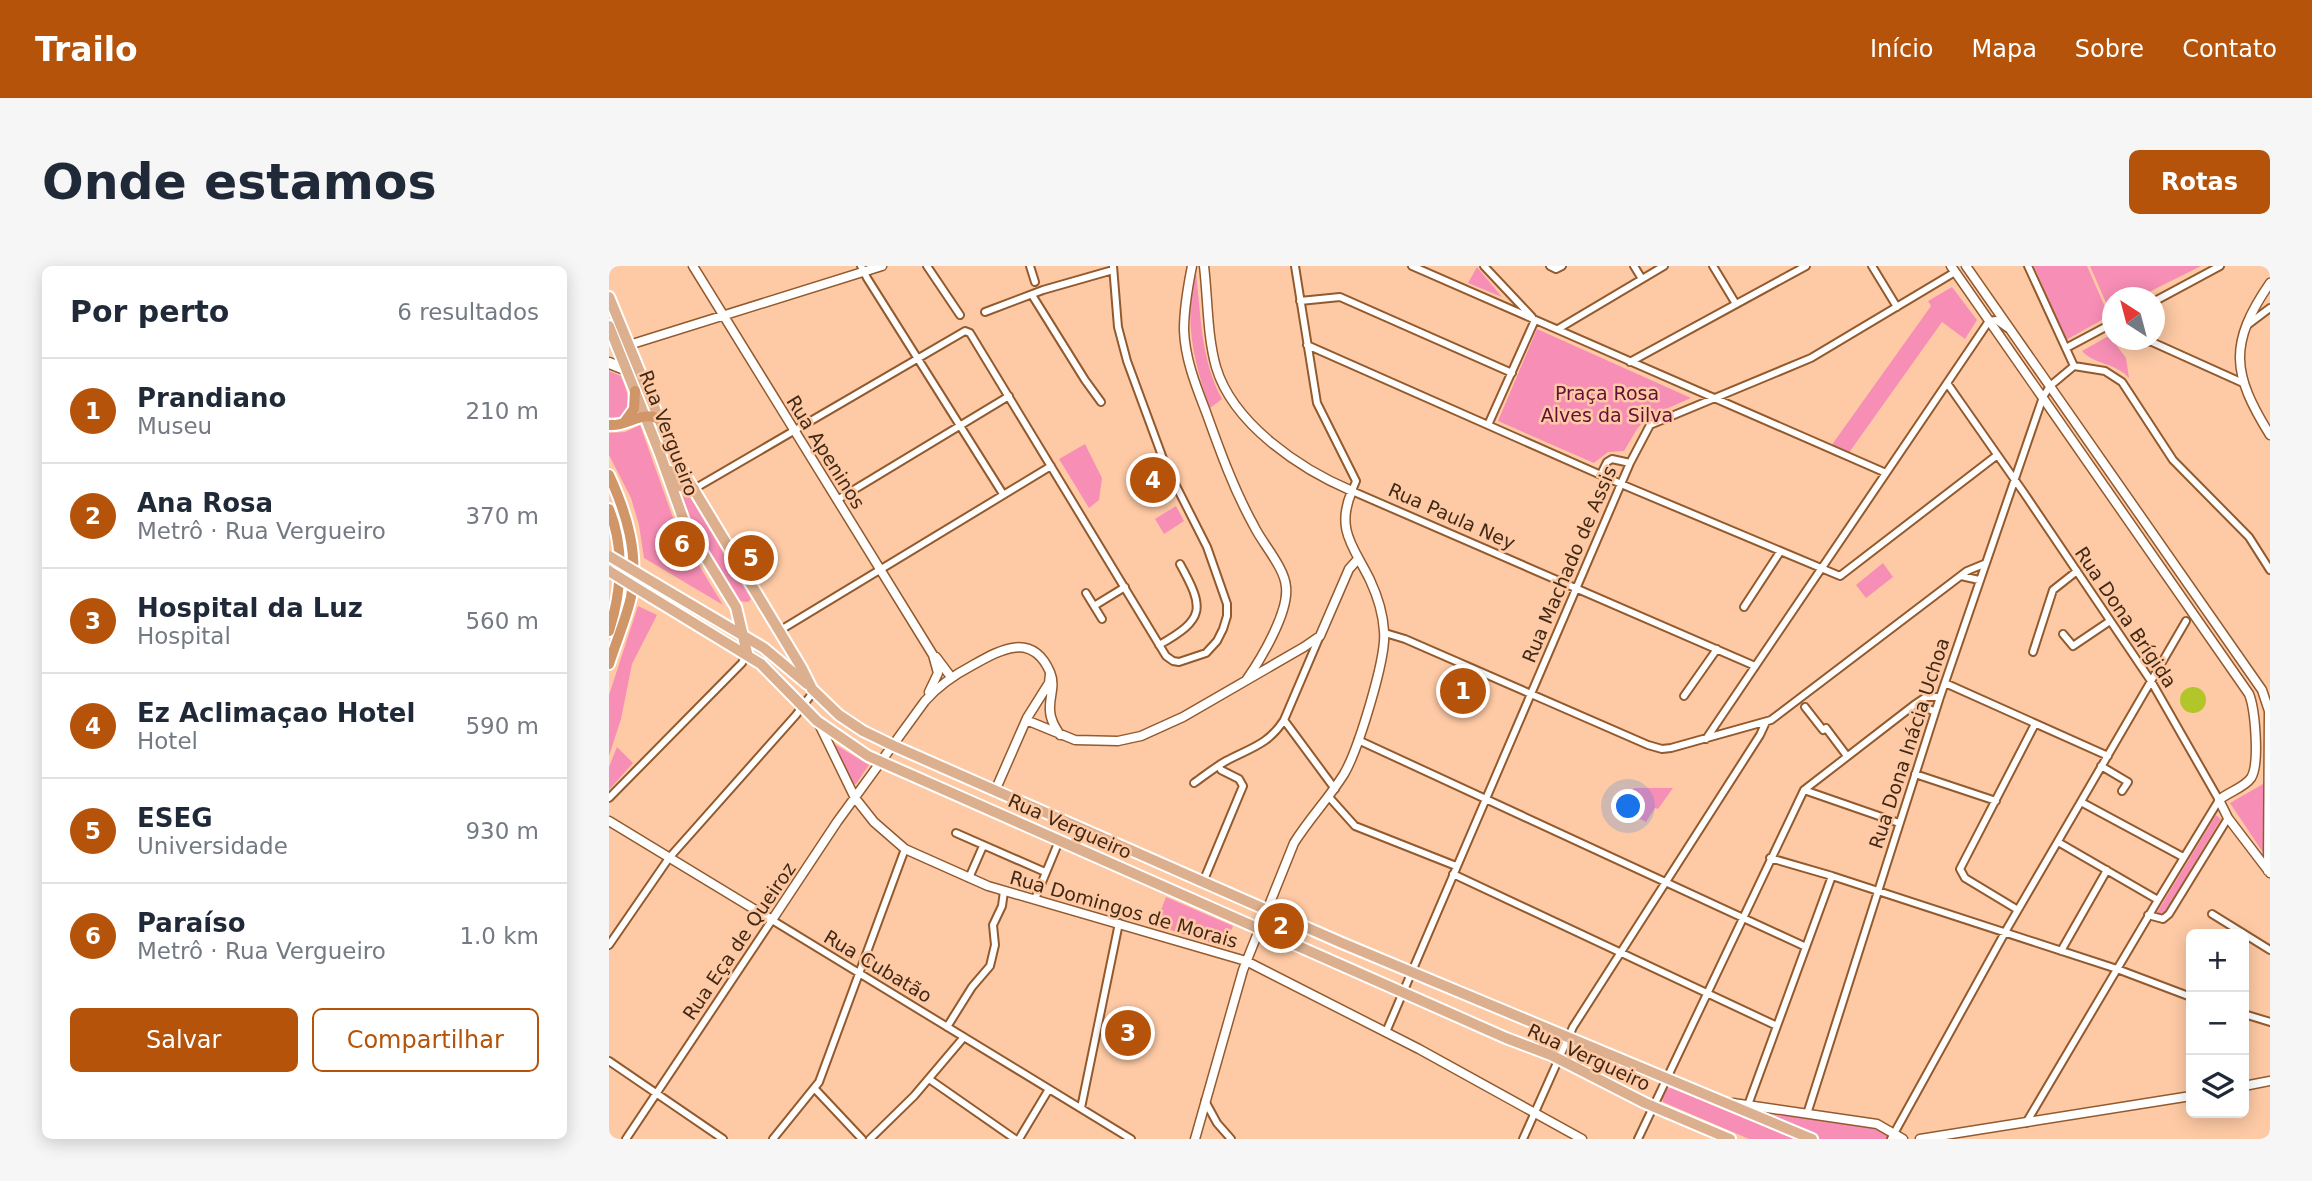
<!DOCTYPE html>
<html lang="pt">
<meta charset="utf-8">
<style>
:root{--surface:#fff;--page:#f6f6f7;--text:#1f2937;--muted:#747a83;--line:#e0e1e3;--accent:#b45309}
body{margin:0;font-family:"DejaVu Sans",sans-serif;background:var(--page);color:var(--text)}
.controls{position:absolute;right:21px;bottom:21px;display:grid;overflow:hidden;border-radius:10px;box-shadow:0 4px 18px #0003}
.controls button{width:63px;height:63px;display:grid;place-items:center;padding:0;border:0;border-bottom:2px solid var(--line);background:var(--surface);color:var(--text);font:35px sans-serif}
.compass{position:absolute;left:1493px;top:21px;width:63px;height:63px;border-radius:50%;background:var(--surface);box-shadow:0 4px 18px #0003;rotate:324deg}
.you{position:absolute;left:1020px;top:541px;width:24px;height:24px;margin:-18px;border:5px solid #fff;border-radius:50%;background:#1a73e8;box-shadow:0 0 0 10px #1a73e833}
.badge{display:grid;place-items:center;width:46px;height:46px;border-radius:50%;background:var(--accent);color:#fff;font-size:23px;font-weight:700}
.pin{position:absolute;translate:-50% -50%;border:4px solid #fff;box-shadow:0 2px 7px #0006}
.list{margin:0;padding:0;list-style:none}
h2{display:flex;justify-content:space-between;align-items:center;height:91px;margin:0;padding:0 28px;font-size:30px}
h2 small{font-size:23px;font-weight:400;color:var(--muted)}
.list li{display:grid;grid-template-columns:46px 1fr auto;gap:21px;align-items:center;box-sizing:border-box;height:105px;padding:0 28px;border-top:2px solid var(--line)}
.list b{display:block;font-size:26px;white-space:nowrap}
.list p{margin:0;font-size:23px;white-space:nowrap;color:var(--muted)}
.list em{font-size:23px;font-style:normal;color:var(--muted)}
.actions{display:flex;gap:14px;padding:21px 28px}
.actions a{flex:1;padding:16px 0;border:2px solid var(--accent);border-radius:10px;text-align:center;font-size:24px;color:var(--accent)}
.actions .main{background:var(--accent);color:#fff}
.icon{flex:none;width:38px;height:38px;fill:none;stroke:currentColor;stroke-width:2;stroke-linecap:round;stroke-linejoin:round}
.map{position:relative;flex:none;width:1661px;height:873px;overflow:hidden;border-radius:10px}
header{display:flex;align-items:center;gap:42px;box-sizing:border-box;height:98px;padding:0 35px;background:var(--accent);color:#fff}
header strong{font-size:33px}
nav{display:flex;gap:38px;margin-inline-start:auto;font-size:24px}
.intro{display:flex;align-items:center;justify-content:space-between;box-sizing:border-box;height:168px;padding:0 42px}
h1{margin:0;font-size:49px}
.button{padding:18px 32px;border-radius:10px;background:var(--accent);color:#fff;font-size:24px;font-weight:700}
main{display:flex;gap:42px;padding:0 42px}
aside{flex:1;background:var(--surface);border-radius:10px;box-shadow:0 4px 18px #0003}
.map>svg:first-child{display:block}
</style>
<header>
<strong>Trailo</strong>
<nav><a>Início</a><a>Mapa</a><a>Sobre</a><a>Contato</a></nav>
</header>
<div class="intro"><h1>Onde estamos</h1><a class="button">Rotas</a></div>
<main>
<aside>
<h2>Por perto<small>6 resultados</small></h2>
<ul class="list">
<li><span class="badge">1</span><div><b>Prandiano</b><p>Museu</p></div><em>210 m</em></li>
<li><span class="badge">2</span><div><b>Ana Rosa</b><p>Metrô · Rua Vergueiro</p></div><em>370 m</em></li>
<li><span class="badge">3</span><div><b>Hospital da Luz</b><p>Hospital</p></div><em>560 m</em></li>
<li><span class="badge">4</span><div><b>Ez Aclimaçao Hotel</b><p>Hotel</p></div><em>590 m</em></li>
<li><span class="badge">5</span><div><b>ESEG</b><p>Universidade</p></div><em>930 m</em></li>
<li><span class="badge">6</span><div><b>Paraíso</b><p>Metrô · Rua Vergueiro</p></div><em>1.0 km</em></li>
</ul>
<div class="actions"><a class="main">Salvar</a><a>Compartilhar</a></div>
</aside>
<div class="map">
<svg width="1661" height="873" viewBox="0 0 1661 873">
<rect width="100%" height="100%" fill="#fecaa5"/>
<path fill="#f78eb6" d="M1425,0H1478L1500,50L1457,74Z
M1481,0H1592L1530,31L1504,32L1503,45L1501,46Z
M868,1L893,31L859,17Z
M587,7C592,50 592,94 613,133L601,142C585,98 574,53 587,7Z
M1343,21L1368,54L1356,73L1333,56L1239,188L1222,180L1322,40L1319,35Z
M928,63L1082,132L1039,151L1028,163L1015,185L999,186L985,197L889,155Z
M1503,68L1504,74H1506L1508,80L1517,92L1520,112C1507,97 1486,99 1473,85Z
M0,105L12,110C18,126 31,155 0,151Z
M31,159L68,263L114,339L35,292L30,259L22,232L0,189V167L16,166Z
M476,178L493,212L490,234L480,242L450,193Z
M73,229L81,231L142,333L139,336L130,335L85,261Z
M567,240L575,255L555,268L546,253Z
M1274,297L1284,311L1257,332L1247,319Z
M29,340L48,349L23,398L12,453L0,490V429Z
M224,477L260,499L247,518H245Z
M8,481L24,497L0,524V501Z
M1654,518L1655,588L1621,537Z
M1025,522H1064L1049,543L1046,542L1037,556L1013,544Z
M1607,549L1612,553L1556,646L1549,649L1547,648Z
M557,631L624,660L615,681L546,659Z
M1062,822L1186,873H1140L1054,836L1053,832L1057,823Z
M1160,849C1200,851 1245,850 1281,867L1279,873H1211Z"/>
<path fill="#b2c529" d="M1571 434a13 13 0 1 1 26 0a13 13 0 1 1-26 0Z"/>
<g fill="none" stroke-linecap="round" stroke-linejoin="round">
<defs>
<path id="minor" d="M252,0L258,12L394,228
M318,0L351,49
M421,0L426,16
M686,0L708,137L747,215L743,225L1146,400
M803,0L1277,207
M875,0L923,51
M941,0L947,3L953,0
M1025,0L1033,13
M1104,0L1127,38
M1263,0L1288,41
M1419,0L1465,100
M423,29L476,114L492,136
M691,35L731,31L903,107
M1546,35L1611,0
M376,46L434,24L504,4
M1637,60L1661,42
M949,63L1055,0
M1533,74L1543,76L1634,117
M698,79L1019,221L1231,310L1387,190
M1457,82L1504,57
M1021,96L1197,0
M1465,100L1496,105L1513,116L1564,194L1640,271L1661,304
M1338,117L1415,227L1542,415L1610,534L1549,634L1417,857
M879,159L926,54
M992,208L998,196L1003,193L1021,197
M85,223L356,65L361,67L557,390L564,395L570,396L597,387L608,375L614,363L618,350V338L598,281L556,198L518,95L509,61L504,0
M228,234L400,130
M1352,310L1370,314
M477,327L493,353
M485,340L516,321
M1135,341L1171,286
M170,365L442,200
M776,367L796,373L1039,479L1053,483L1062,482L1162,454L1358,305L1375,298
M1454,368L1464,380L1501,355
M550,379C596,353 596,343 571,298
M1424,386L1444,324L1468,305
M1336,417L1499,490
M1075,430L1108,383
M1305,439L1317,431H1331
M1196,441L1214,464L1217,462L1238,490
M675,454L726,523
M1097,473L1380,55L1387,54L1398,62
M749,474L1197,681
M1492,500L1519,516L1513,525
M1306,508L1387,535
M585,517C595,510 606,501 617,495C641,482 659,479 675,454L710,372
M1195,524L1290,557
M720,531L746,560L847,600
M0,532L133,397L138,387
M1472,536L1574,591
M347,567L436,606
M1449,576L1549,634
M1161,592L1223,610L1508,703L1582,731
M844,608L1168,760
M360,612L374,580
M594,616L634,520L630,513L612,504L610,500
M426,633L450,575
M1409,644L1356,612L1351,603L1426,458
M1603,648L1661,684
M1539,649L1554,653L1560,648L1619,552
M0,679L60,592L187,449L205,425
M1452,685L1498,604
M1635,748L1661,756
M338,761L363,721L381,700L386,679L384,659L393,640L395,625
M777,766L1021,197L1041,159L1202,92L1346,6
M0,795L114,873
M320,813L406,873
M206,823L253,873
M596,835L608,857L622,873
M1139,839L1223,610
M472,842L510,657
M1198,848L1331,431L1434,131L1441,120L1465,100
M17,873L163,654L522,873
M164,873L210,816L296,583
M261,873L305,830L355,771
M410,873L440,823
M914,873L964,761L1151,469L1157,456
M1029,873L1195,524L1305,439H1312L1326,446
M1282,873L1399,661L1577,355"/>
<path id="tertiary" d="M84,0L324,389L329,407L320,426
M583,0C579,20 575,43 575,64C576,93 587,120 597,146C611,185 625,224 645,260C653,277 676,302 677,321C680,346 652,393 638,413
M1342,0L1640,428C1646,443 1651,498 1642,512C1635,522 1619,526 1610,534L1619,552L1661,607
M1357,0L1653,424L1660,445L1659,605
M1661,17C1619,78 1623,108 1661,169
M20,79L273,0
M327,391L342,411
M417,454L466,474L509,475L532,470L574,451L695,381L711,370L740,303L749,293
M209,456L246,532L265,556L296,583L379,620L637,695L810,783L973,873
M386,525L418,452L440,417L441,408
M0,555L163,654L228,556L316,435C330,419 345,409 364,399C391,384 423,365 441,406C447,420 440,430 441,444C441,453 446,461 451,469
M1635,820L1661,815
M1124,837L1268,858L1294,873
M586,873L634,704L685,577C700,553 720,532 735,508C749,484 778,391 775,365C774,348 768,329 761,314C745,281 726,264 743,225C691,203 624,158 607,101C598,69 599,33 595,0
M1311,873L1582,830"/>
<path id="secondary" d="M0,97L18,104"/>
<path id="primary" d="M0,31L67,194L192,401L203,423L230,449L254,465L285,480L733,677L1203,873
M0,60L51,188L76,258L127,341L138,387
M61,205L71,220L85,223
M47,318L155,382L198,418
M42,331L152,398L208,455L259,490L897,772L942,789L1036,837L1121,873"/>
<path id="trunk" d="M15,157L25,143L26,125
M0,159C19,161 31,144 50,153
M0,209C18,248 30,288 22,331C17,353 7,376 0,398
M0,243C16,283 13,324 0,365"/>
</defs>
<use href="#minor" stroke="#935a2d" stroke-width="10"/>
<use href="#tertiary" stroke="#935a2d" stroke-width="11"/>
<use href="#secondary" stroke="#935a2d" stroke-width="13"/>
<use href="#primary" stroke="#fff" stroke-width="14"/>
<use href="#trunk" stroke="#fff" stroke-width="14"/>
<use href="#minor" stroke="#fff" stroke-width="6"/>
<use href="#tertiary" stroke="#fff" stroke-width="8"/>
<use href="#secondary" stroke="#fff" stroke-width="10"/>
<use href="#primary" stroke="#dcb08e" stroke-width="10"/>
<use href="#trunk" stroke="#d09668" stroke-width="10"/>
<defs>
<path id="primary-bridge" d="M0,290L47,318
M0,305L42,331"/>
</defs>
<use href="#primary-bridge" stroke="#fff" stroke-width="14" stroke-linecap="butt"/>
<use href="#primary-bridge" stroke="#dcb08e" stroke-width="10"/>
</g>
<g text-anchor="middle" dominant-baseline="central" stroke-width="5" stroke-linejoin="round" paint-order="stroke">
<g font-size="19" fill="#621037" stroke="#fecaa5">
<text x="998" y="127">Praça Rosa<tspan x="998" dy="22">Alves da Silva</tspan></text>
</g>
<g font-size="19" fill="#422916" stroke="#fecaa5">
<text transform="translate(60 167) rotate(69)">Rua Vergueiro</text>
<text transform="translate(217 186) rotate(58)">Rua Apeninos</text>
<text transform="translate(843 250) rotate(24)">Rua Paula Ney</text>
<text transform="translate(960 298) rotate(-67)">Rua Machado de Assis</text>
<text transform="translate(1517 351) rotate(56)">Rua Dona Brígida</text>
<text transform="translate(1300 477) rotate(-72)">Rua Dona Inácia Uchoa</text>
<text transform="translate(461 560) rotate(24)">Rua Vergueiro</text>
<text transform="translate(515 643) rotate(16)">Rua Domingos de Morais</text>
<text transform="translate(130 675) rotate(-56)">Rua Eça de Queiroz</text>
<text transform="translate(269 700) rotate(31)">Rua Cubatão</text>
<text transform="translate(980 791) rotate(25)">Rua Vergueiro</text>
</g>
</g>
</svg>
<div class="controls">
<button>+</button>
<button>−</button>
<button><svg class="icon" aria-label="layers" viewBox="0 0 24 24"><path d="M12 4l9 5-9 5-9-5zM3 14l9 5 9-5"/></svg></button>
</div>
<svg class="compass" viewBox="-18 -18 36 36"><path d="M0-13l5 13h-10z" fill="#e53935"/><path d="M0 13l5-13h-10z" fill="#747a83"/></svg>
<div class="you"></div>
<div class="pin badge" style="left:854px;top:425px">1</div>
<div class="pin badge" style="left:672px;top:660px">2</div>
<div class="pin badge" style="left:519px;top:767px">3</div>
<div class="pin badge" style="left:544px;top:214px">4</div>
<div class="pin badge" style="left:142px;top:292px">5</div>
<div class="pin badge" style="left:73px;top:278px">6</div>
</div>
</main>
